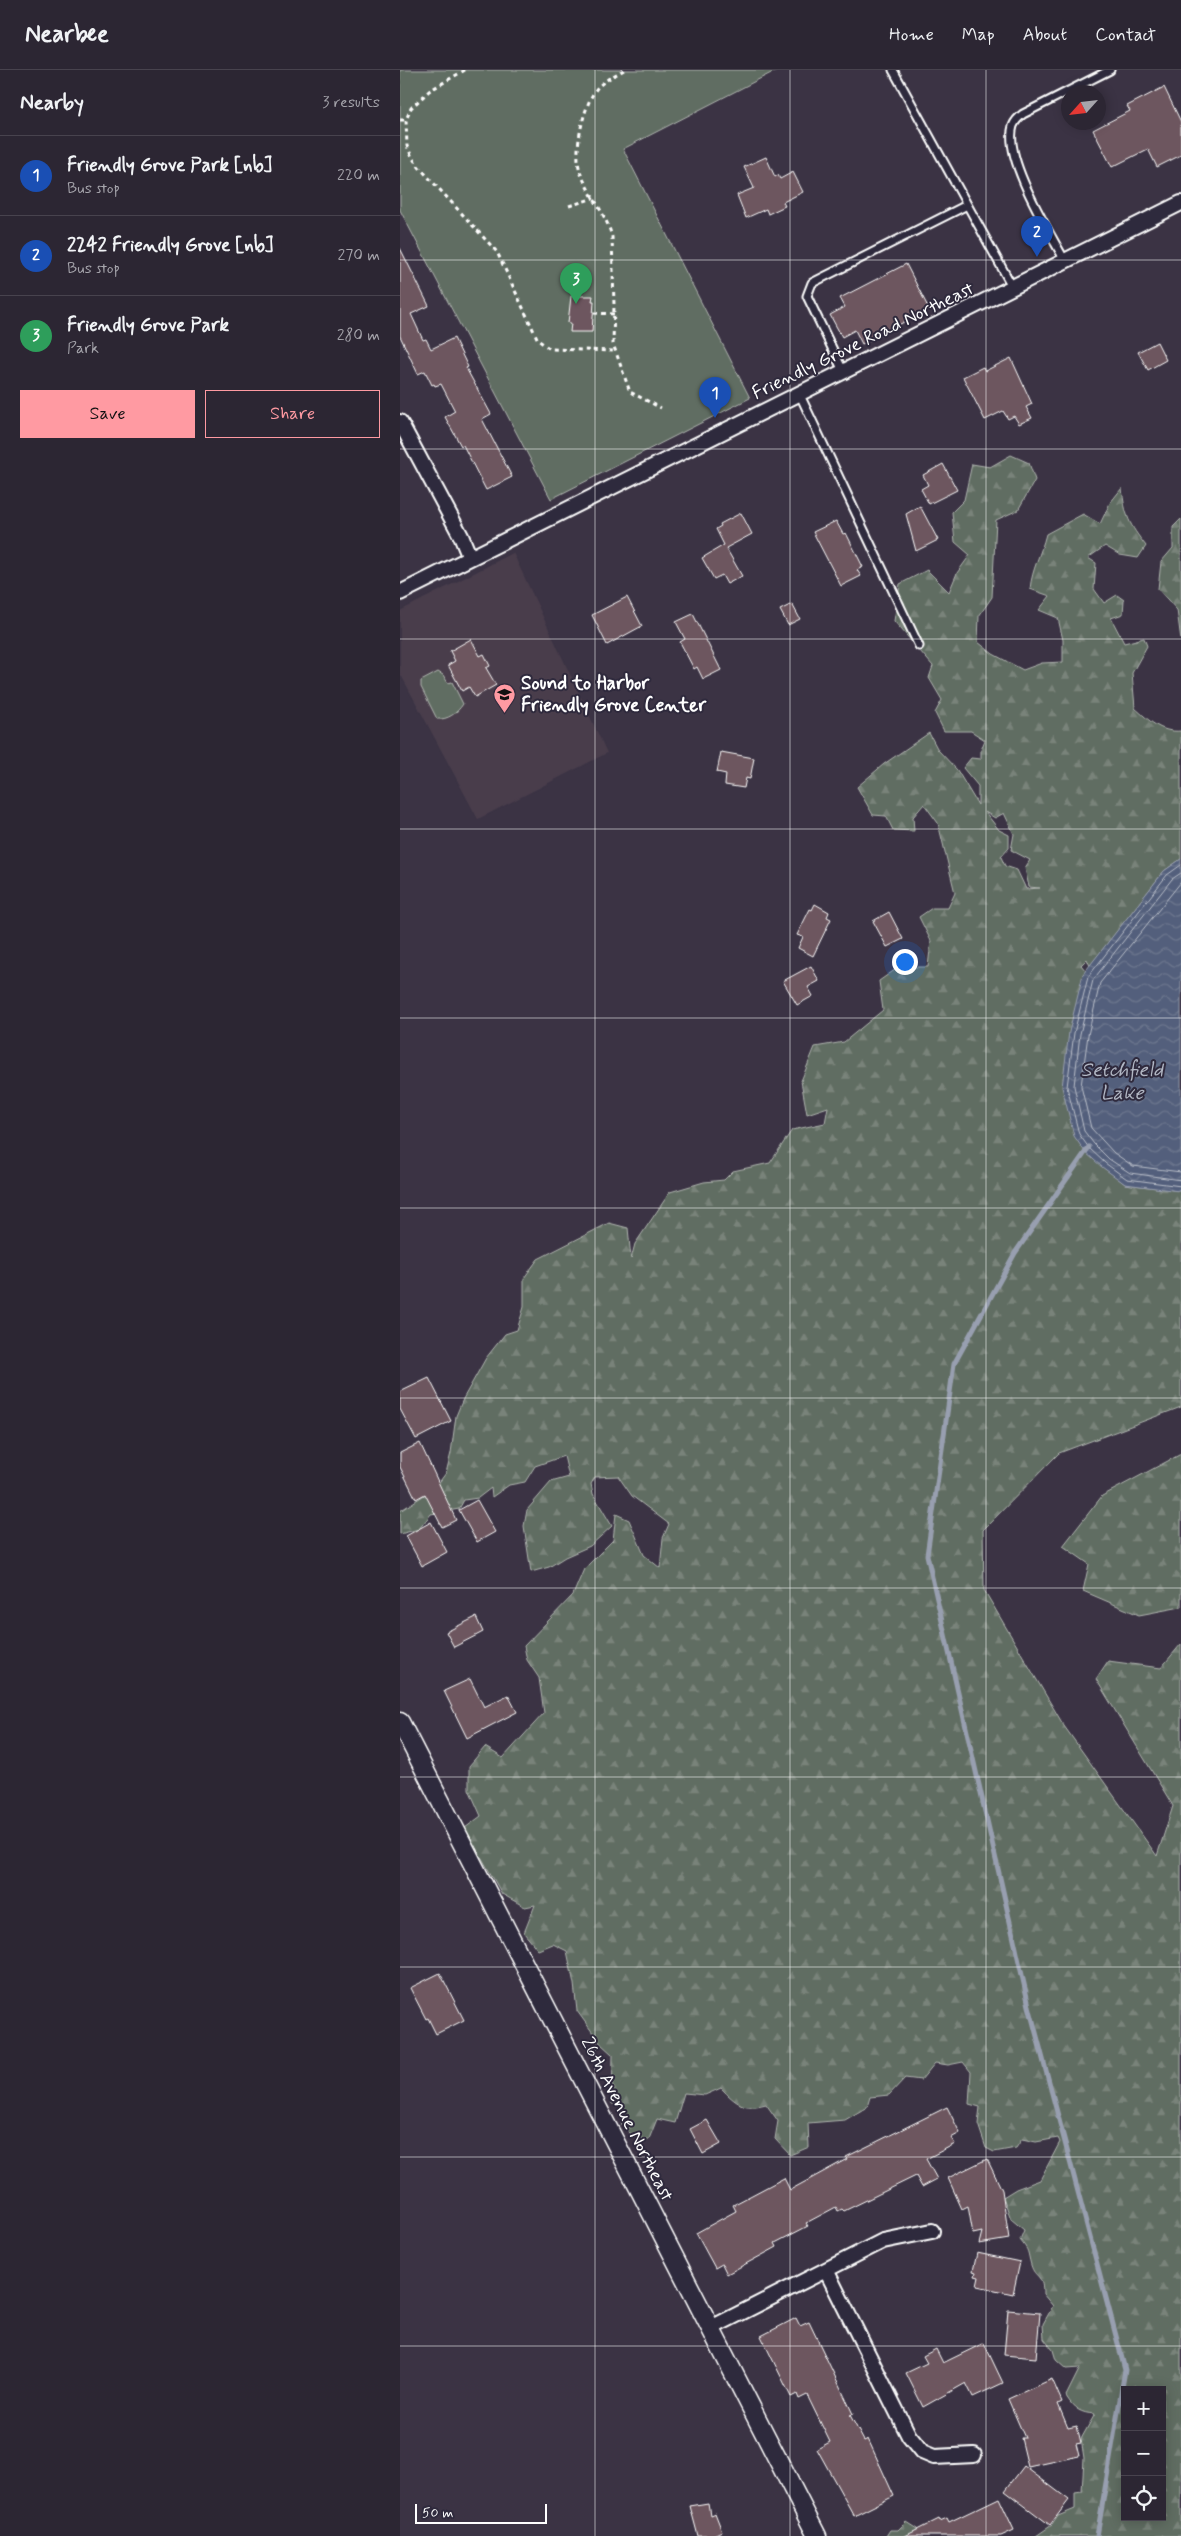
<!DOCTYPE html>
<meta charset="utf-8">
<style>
:root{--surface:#2c2633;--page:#342e3b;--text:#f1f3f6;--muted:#a6a5ac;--line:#48434e;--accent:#ff9aa2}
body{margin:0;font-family:Mynerve,sans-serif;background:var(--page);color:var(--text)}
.controls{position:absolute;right:15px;bottom:15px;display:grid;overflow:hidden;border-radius:0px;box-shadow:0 2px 12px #0003}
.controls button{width:45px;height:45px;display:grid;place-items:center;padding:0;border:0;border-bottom:1px solid var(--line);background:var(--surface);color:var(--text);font:25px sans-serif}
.compass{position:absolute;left:661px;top:15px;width:45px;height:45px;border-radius:50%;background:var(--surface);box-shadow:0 2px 12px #0003;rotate:243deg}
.scale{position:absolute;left:15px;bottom:12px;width:132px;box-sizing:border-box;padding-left:5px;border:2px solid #fff;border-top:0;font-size:14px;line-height:18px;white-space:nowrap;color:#fff;-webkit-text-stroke:4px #2f2a3d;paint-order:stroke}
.you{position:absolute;left:504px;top:891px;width:18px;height:18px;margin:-12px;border:4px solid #fff;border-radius:50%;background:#1a73e8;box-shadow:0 0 0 8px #1a73e833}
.badge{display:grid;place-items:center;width:32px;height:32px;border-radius:50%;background:var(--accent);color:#fff;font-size:16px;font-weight:700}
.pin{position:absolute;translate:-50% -41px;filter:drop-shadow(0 1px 2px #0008)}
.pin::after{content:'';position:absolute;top:26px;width:18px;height:15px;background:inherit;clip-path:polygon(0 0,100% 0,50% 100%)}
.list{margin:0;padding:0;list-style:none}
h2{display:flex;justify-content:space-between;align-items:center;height:65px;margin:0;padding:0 20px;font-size:21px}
h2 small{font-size:16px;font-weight:400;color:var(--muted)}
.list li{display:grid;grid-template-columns:32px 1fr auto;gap:15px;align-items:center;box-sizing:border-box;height:80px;padding:0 20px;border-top:1px solid var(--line)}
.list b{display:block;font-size:19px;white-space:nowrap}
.list p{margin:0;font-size:16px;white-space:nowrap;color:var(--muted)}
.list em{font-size:16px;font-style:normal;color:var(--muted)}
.actions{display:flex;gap:10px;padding:15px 20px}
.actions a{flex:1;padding:11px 0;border:1px solid var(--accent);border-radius:0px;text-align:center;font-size:18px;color:var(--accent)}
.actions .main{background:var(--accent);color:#111}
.icon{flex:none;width:28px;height:28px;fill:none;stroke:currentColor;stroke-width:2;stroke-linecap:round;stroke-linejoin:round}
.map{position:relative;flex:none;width:781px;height:2466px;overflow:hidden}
header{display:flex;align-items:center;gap:30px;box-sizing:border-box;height:70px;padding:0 25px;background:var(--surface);border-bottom:1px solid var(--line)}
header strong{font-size:24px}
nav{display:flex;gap:28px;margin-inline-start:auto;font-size:18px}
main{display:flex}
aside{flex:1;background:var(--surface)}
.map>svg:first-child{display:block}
</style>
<header>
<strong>Nearbee</strong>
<nav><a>Home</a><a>Map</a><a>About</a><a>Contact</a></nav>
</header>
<main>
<aside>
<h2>Nearby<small>3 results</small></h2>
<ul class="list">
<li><span class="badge" style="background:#1a4fb4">1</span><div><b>Friendly Grove Park [nb]</b><p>Bus stop</p></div><em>220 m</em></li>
<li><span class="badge" style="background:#1a4fb4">2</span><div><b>2242 Friendly Grove [nb]</b><p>Bus stop</p></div><em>270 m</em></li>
<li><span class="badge" style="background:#2e9e5b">3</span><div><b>Friendly Grove Park</b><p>Park</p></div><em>280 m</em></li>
</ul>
<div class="actions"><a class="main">Save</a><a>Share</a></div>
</aside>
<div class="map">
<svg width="781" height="2466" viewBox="0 0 781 2466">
<defs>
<pattern id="forest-firs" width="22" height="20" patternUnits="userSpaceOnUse" patternTransform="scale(1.25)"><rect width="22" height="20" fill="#616d62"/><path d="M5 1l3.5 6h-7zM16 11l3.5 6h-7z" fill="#79837a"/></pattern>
<pattern id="water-waves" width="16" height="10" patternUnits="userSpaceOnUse" patternTransform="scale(1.25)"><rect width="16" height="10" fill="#535f7b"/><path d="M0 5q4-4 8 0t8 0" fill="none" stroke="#6d778f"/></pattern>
</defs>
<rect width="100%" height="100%" fill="#3b3344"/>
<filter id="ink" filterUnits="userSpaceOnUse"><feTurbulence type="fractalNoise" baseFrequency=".02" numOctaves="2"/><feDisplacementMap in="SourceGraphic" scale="10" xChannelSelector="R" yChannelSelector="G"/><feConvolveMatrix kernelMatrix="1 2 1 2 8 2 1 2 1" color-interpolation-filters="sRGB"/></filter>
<g filter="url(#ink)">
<path fill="#4a3e4c" d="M113,483L207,683L78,749L0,603V541Z"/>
<path fill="url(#forest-firs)" stroke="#b0b6b0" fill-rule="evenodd" d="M611,385L629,393L635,410L618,440L596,450L592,527L579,546L578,572L593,584L623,600L642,593L663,592V570L658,548L639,540L650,526L630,519C632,499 641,484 646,464L683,444L700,454L710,433L722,418C725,446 729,454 746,476L738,488L720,485L705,476L688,488L696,493L694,519L704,533L717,525L724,530L723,544L711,548L724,573L744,568L747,576L732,603L735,638C749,650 760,663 781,661V789L764,801L690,896L687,889L681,895L686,901L683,904L685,1082L725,1114L781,1121V1337L659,1383L583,1460L584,1520L664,1656L757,1786L773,1736L696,1609L708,1591L761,1598L781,1574V2466H636L652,2455L658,2446L675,2439V2423L682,2422L684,2388L681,2369L695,2344C680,2343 674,2339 666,2326L680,2298L666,2299L656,2290L653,2280L644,2269L643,2254L653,2236L643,2224C643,2203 635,2209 631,2195C627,2181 630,2182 620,2170L624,2160L611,2149L603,2127L616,2119L640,2110L660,2072L658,2068L636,2072L622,2069L616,2078L594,2082L586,2078L578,2054L580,2037L569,2034L571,2002L563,1992L548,1995L535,1993L521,2010L505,2008L489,2025L470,2027L467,2037L445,2050L408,2053L409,2077L390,2085L375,2069L378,2051L366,2034C343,2040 337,2034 321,2018L305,2025L284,2023L275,2053L257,2049L249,2069L237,2070L222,2055L221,2033L212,2034L213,1985L201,1974L177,1941L174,1914L167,1881L153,1874L138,1880L124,1863L135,1835L125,1837L102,1824L65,1758L81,1746L69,1719V1696L85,1677L103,1688L144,1643L139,1608L127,1590L124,1576L173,1525L184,1499L213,1470L216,1444L229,1450L244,1485L260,1498L263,1468L269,1454L232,1426L218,1406L195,1407L191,1414L193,1424L212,1456L190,1476L165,1487L149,1497L131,1502L124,1456L127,1440L151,1412L169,1407L164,1386L135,1396L125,1412L109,1415L92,1427L91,1418L78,1428L64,1430L59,1439L31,1444L19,1459L0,1464V1441L35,1418L46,1403L51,1383L56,1346L63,1329L86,1288L105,1264L117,1260L124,1237V1208L138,1189L209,1153L228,1158L231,1189L235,1174L270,1122L304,1112L324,1110L333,1101L370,1093L392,1060L425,1053L428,1037L407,1044L401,1011L415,977L444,972L483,940L479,911L499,897H528L531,871L519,847L532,838H548L555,823L538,753L524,734L513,747L514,761L493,760L486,746L473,745L457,717L484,694L529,663L538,680L557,700L578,735V716L563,698L571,688L581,689V680L585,670L571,661H544L535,643L542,630L529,608L533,596L494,551L500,514L527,500L549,522L557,503L570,485L555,472L552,442L564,430L572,394L590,397ZM585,742L595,748L604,743L614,764L611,780L630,790L625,798L629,817L640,818L626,819L617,800L605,796L601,787L609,778V765L599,760ZM725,2320H762V2447H725Z
M781,449V570L777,540L758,519L761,492L773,478V457Z
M781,1384V1537L739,1545L683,1521L689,1494L663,1476L702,1426Z
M506,2452L517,2459L519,2466H486L490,2460H498Z"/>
<path fill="#616d62" stroke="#b0b6b0" d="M0,0H377L223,79L350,328L151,429L0,140Z
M38,602L43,605L48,613L52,612L63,634C57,643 48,650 37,649L21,617V611Z"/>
<path fill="url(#water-waves)" stroke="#989fb0" d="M781,789V1121H779L725,1114L702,1097L685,1082L674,1066L662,1017L669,962L683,904L764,801Z"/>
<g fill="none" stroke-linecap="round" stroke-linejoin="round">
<path stroke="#babfca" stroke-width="1" d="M781,795L767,805L688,907L674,963L667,1017L679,1064L689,1078L705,1093L727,1109L781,1116
M781,803L772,809L693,910L680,964L674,1016L684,1061L694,1074L709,1089L730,1103L781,1110
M781,812L700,913L688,965L681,1016L691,1058L714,1083L733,1096L781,1102"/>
<path stroke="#989fb0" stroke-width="5" d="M689,1077L615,1183L554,1294L527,1485L629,1936L725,2300L697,2466"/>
</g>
<path fill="#6d565e" stroke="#fff" d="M764,17L781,52V85L757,97L748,79L712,97L693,60L730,41L727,36Z
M366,87L375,107L378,105L380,109L393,102L403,122L383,132L385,136L368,144L366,139L346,148L337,125L354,118L344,97Z
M0,178L29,236L11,244L23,270L26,269L31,279L54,268L68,297L66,298L91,344L82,349L112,407L86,420L63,375L61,376L45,347L55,341L41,314L35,316L34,314L32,315L25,301L18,304L0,266Z
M506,194L529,239L462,274L455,260L442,267L430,245L445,237L440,228Z
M171,226H193L192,231H194L192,262H170L171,253H168Z
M757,272L766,290L748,300L738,282Z
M611,288L632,334L626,337L632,348L619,354L614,346L608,349L603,341L585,350L563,307L583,297L585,301Z
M543,394L557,420L529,434L521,419L528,415L523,405Z
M520,436L538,470L516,481L506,444Z
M341,443L352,464L326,478L342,506L327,514L322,505L314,509L302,488L324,475L316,459L321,456L320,454Z
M436,451L443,464L446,463L463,497L457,500L461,506L441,516L413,462Z
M227,527L242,556L207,575L192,545Z
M392,534L400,549L388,555L380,540Z
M293,544L321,600L303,609L297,597L294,599L280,572L285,569L276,552Z
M71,569L80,586L84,584L90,596L86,598L96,615L75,627L69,617L62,621L48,595L55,591L50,581Z
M321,682L354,688L350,709L346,708L344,718L325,715L326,704L317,702Z
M415,834L429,842L427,847L431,849L413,886L398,878L403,867L397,865L410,839L412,840Z
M489,842L503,869L487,877L473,851Z
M411,896L419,911L408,917L413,926L397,935L383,911Z
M29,1308L51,1351L16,1369L0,1339V1322Z
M20,1373L56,1450L42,1457L25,1424L16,1429L0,1397V1383Z
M77,1430L95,1462L77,1472L59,1440Z
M31,1452L47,1482L22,1496L6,1466Z
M76,1547L83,1562L54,1577L46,1562Z
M70,1609L84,1637L108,1625L117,1642L67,1668L44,1621Z
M40,1903L64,1950L36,1964L28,1948L26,1949L10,1918Z
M547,2037L560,2063L551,2068L555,2074L526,2089L537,2109L522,2117L516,2106L444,2141L442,2139L438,2141L436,2137L406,2153L408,2156L375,2173L377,2177L327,2204L322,2194L315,2198L296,2163L336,2141L333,2135L384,2108L390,2120L447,2089L446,2087Z
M307,2050L321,2074L303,2084L290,2059Z
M587,2089L602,2120L609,2169L579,2174L582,2162L573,2164L568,2136L562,2139L548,2108Z
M577,2183L620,2192L613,2224L577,2216L579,2207L575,2206L576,2202L573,2201Z
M608,2240L640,2243L636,2288L604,2285Z
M396,2248L400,2256L409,2252L453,2344L450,2345L464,2371L468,2369L494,2426L454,2446L417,2379L430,2372L407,2325L399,2329L397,2324L391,2327L361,2266Z
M584,2273L603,2313L573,2327L566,2313L523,2337L506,2303L527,2293L523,2286L536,2279L543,2293Z
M652,2309L662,2332L658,2334L668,2358L677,2356L681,2373L676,2374L679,2386L628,2397L621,2368H625L608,2329Z
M624,2396L669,2430L650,2455L605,2421Z
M599,2428L614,2460L601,2466H505L539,2449L540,2451L547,2448L549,2452Z
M308,2433L310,2445L315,2443L322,2461L311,2466H298L290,2436Z"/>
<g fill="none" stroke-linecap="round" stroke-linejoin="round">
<defs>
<path id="service" d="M493,0L613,218
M665,191C649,161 603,88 613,56C615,51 619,47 623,44L710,0
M443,301L407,226L412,213L567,135
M399,323L519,576"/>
<path id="minor" d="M0,352L61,466L70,488
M0,523L781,133
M426,2200L509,2366L522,2382L534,2387L574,2385
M311,2258L483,2171L532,2161"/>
<path id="tertiary" d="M0,1652L417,2466"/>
</defs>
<use href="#service" stroke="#fff" stroke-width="11"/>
<use href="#minor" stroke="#fff" stroke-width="18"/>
<use href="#tertiary" stroke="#fff" stroke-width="21"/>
<path stroke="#fff" stroke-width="3" stroke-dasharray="4 4" stroke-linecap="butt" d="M65,0L29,21L11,38L6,50L7,76L12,87L19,97L97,182L138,270L150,279L214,281
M224,0C215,5 205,10 198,17C184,32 173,81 180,101C188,124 206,143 212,167L214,235L213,274L230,322L261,338
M0,50H6
M169,136L194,128
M194,243L214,244"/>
<use href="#service" stroke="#2f2a3d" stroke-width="7"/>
<use href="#minor" stroke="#2f2a3d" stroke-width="14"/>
<use href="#tertiary" stroke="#2f2a3d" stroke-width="18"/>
</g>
</g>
<path fill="none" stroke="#fff" stroke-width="1" stroke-opacity="0.55" d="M195,0V2466M390,0V2466M586,0V2466M0,190H781M0,379H781M0,569H781M0,759H781M0,948H781M0,1138H781M0,1328H781M0,1518H781M0,1707H781M0,1897H781M0,2087H781M0,2276H781"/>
<defs>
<symbol id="school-pin" viewBox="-11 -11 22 30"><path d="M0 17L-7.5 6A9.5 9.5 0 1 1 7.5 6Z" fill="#ff9aa2" stroke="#2f2a3d"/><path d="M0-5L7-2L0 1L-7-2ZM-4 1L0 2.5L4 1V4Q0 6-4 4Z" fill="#111"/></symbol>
</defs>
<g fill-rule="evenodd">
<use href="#school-pin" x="92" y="612" width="25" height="34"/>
</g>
<g text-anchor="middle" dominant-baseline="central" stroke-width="4" stroke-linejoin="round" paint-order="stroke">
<g font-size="19" fill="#fff" stroke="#2f2a3d">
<text transform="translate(463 271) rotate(-26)">Friendly Grove Road Northeast</text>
<text transform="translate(227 2049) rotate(63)">26th Avenue Northeast</text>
</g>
<g font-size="19" font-weight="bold" fill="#fff" stroke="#2f2a3d" text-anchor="start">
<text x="121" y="613">Sound to Harbor<tspan x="121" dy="22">Friendly Grove Center</tspan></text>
</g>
<g font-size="20" font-style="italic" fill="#b2b7c4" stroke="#2f2a3d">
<text x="722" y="1000">Setchfield<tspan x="722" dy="23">Lake</tspan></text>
</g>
</g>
</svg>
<div class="controls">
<button>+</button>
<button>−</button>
<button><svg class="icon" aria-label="locate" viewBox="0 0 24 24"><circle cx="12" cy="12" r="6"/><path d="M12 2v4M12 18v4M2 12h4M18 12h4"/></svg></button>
</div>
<svg class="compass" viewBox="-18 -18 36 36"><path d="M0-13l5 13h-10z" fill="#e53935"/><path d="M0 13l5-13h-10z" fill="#a6a5ac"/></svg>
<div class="scale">50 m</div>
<div class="you"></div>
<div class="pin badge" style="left:315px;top:348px;background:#1a4fb4">1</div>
<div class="pin badge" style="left:637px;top:187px;background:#1a4fb4">2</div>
<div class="pin badge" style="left:176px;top:234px;background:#2e9e5b">3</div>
</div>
</main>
